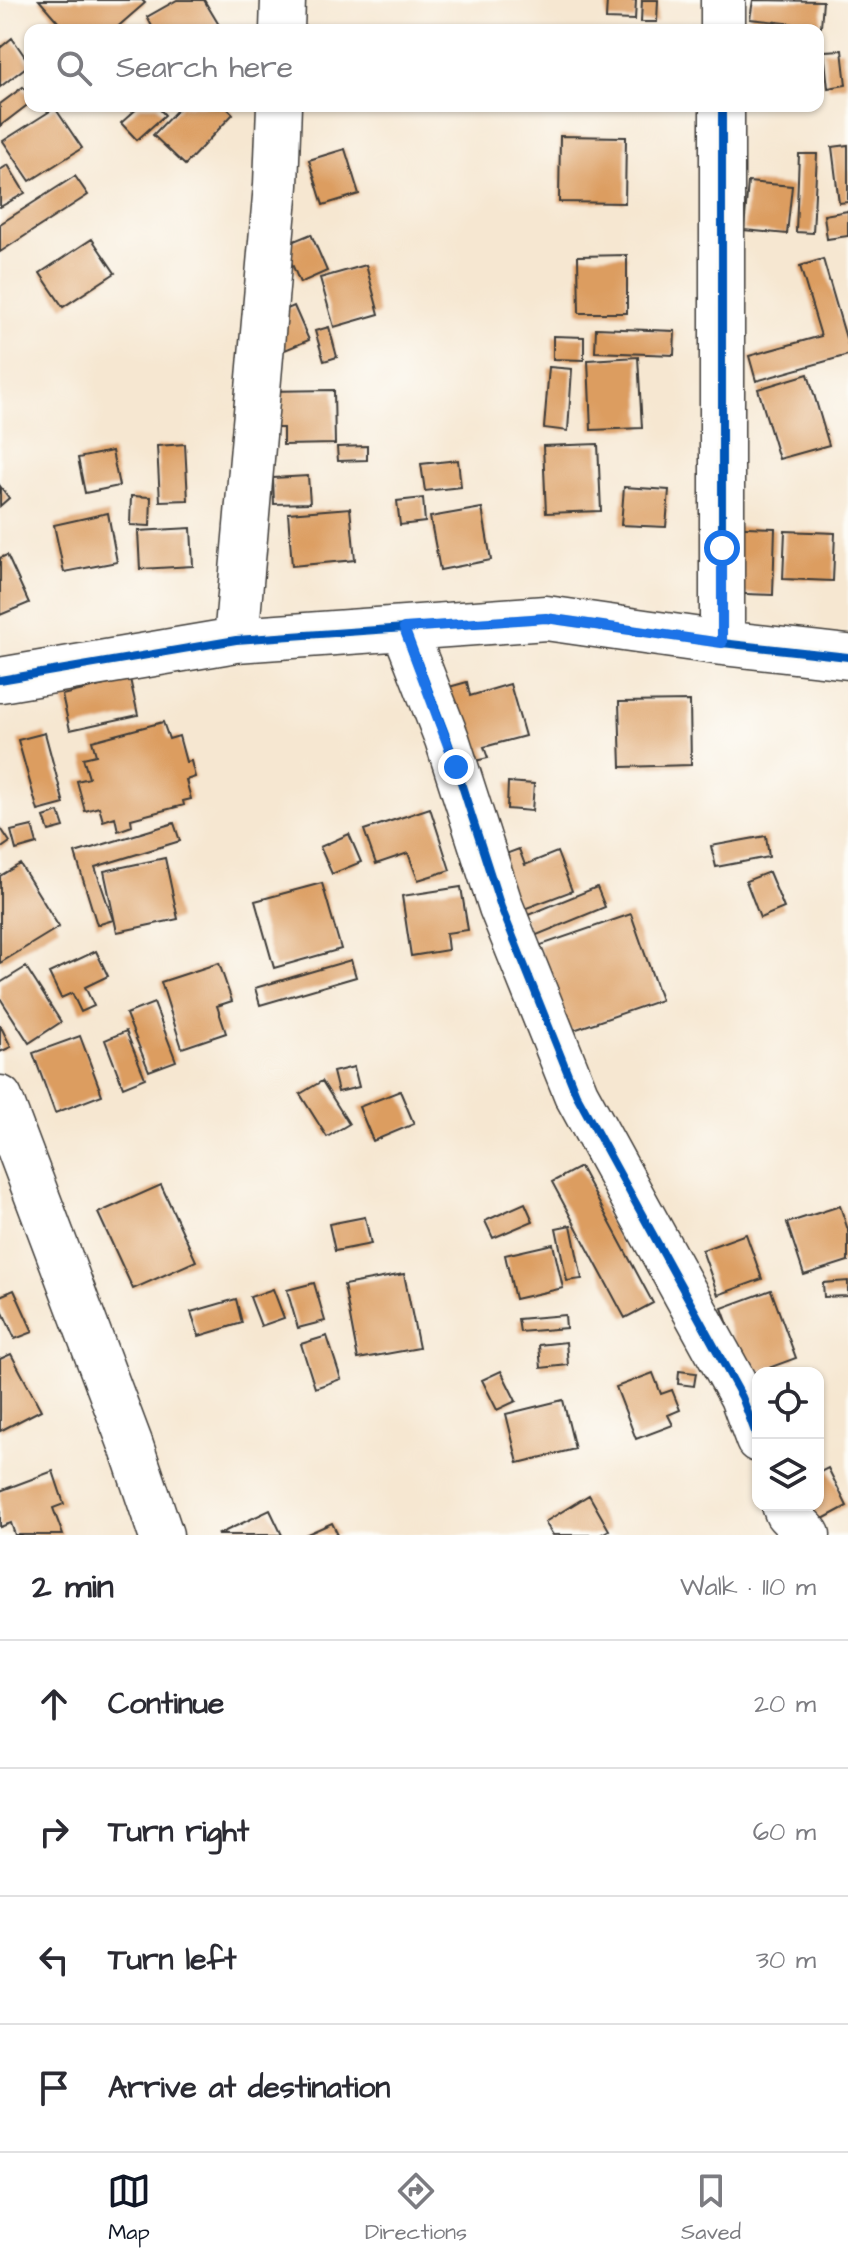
<!DOCTYPE html>
<meta charset="utf-8">
<style>
:root{--surface:#fff;--page:#f7f7f7;--text:#2b2b33;--muted:#7c7c81;--line:#e1e1e2;--accent:#111827}
body{margin:0;font-family:"Architects Daughter",sans-serif;background:var(--page);color:var(--text)}
.controls{position:absolute;right:24px;bottom:24px;display:grid;overflow:hidden;border-radius:16px;box-shadow:0 2px 6px #0004}
.controls button{width:72px;height:72px;display:grid;place-items:center;padding:0;border:0;border-bottom:2px solid var(--line);background:var(--surface);color:var(--text);font:40px sans-serif}
.stop{position:absolute;width:24px;height:24px;margin:-18px;border:6px solid #1a73e8;border-radius:50%;background:#fff}
.stop.end{background:#1a73e8;border-color:#fff;box-shadow:0 2px 8px #0008}
.list{margin:0;padding:0;list-style:none}
h2{display:flex;justify-content:space-between;align-items:center;height:104px;margin:0;padding:0 32px;font-size:34px}
h2 small{font-size:26px;font-weight:400;color:var(--muted)}
.list li{display:grid;grid-template-columns:52px 1fr auto;gap:24px;align-items:center;box-sizing:border-box;height:128px;padding:0 32px;border-top:2px solid var(--line)}
.list b{display:block;font-size:30px;white-space:nowrap}
.list em{font-size:26px;font-style:normal;color:var(--muted)}
.icon{flex:none;width:44px;height:44px;fill:none;stroke:currentColor;stroke-width:2;stroke-linecap:round;stroke-linejoin:round}
.map{position:relative;flex:none;width:848px;height:1535px;overflow:hidden}
.search{position:absolute;background:var(--surface);box-shadow:0 2px 6px #0004;left:24px;right:24px;top:24px;height:88px;display:flex;align-items:center;gap:20px;box-sizing:border-box;padding:0 28px;border-radius:16px;color:var(--muted);font-size:30px}
.sheet{height:616px;background:var(--surface)}
nav{display:flex;justify-content:space-around;align-items:center;box-sizing:border-box;height:112px;border-top:2px solid var(--line);background:var(--surface);font-size:22px;color:var(--muted)}
nav a{display:grid;justify-items:center;gap:4px}
nav .on{color:var(--accent)}
.map>svg:first-child{display:block}
</style>
<div class="map">
<svg width="848" height="1535" viewBox="0 0 848 1535">
<rect width="100%" height="100%" fill="#fdfcf7"/>
<filter id="ink" filterUnits="userSpaceOnUse"><feTurbulence type="fractalNoise" baseFrequency=".0125" numOctaves="2"/><feDisplacementMap in="SourceGraphic" scale="16" xChannelSelector="R" yChannelSelector="G"/><feConvolveMatrix kernelMatrix="1 2 1 2 8 2 1 2 1" color-interpolation-filters="sRGB"/></filter>
<filter id="wash" filterUnits="userSpaceOnUse"><feTurbulence type="fractalNoise" baseFrequency=".006" numOctaves="4" result="noise"/><feDisplacementMap in="SourceGraphic" scale="32" xChannelSelector="R" yChannelSelector="G"/><feGaussianBlur stdDeviation="1.8" result="paint"/><feColorMatrix in="noise" values="0 0 0 0 0 0 0 0 0 0 0 0 0 0 0 0 0 1.4 0 .05"/><feComposite in="paint" operator="in"/></filter>
<g filter="url(#wash)">
<rect width="100%" height="100%" fill="#f6e7d1"/>
<g id="blocks">
<path fill="#dc9d61" d="M39,0H142L145,3L114,30H65Z
M177,0H204L222,30H154L147,17Z
M607,0H636L635,20L606,19Z
M642,0H658L657,22H641Z
M753,0L823,1L821,27L750,19Z
M12,38L30,64L0,87V48Z
M842,50L846,85L828,88L824,51Z
M23,87L30,97V103L0,126V104Z
M140,106H157L165,115L137,140L121,123Z
M181,106H225L233,114L185,165L153,135Z
M55,108L82,148L30,181L3,141Z
M560,136L626,137L625,203L559,202Z
M848,145V202L839,203L832,147Z
M345,149L359,194L323,205L309,160Z
M799,154H817L813,233L796,232Z
M8,165L25,193L0,207V170Z
M75,176L88,195L0,252V224Z
M748,182L792,186L787,234L744,230Z
M848,211V236L827,239L824,215Z
M311,234L327,271L300,283L284,245Z
M92,239L115,273L63,307L40,273Z
M627,255V313H579L578,256Z
M823,259L848,345V355L756,381L749,356L821,336L800,266Z
M366,265L379,314L334,327L320,278Z
M294,306L309,340L285,350L271,316Z
M329,327L337,357L324,361L315,331Z
M596,328L675,331L674,355L595,352Z
M553,336L584,337V360L553,359Z
M638,357L642,428L591,430L588,360Z
M549,367L572,369L568,431L544,428Z
M808,374L829,445L779,459L758,389Z
M334,390L335,444L283,445V428H266V391Z
M185,444L188,500L160,501L157,446Z
M598,444L601,511L546,513L543,446Z
M367,446V460L338,461L337,447Z
M112,451L119,486L85,493L78,458Z
M458,460L461,487L425,491L421,464Z
M308,476L310,503L274,504L273,478Z
M0,486L9,498L0,506Z
M624,487L669,490L666,527L621,525Z
M131,496L151,497L150,526L130,525Z
M423,498L425,522L400,525L397,501Z
M350,508L355,560L292,566L288,513Z
M482,508L491,560L440,570L430,517Z
M108,513L117,562L64,572L54,525Z
M720,526L775,528L773,595L718,593Z
M191,528L193,566L140,569L138,531Z
M785,531L835,533L833,581L783,579Z
M7,555L29,603L0,615V558Z
M130,679L138,715L70,730L62,695Z
M467,682L470,696L510,684L525,736L484,747L488,758L462,764L442,689Z
M690,701L691,765L621,767L619,702Z
M163,722L169,739L179,736L186,762L191,761L195,777L186,780L191,799L183,801L184,805L131,819L132,826L118,831L115,817L103,821L99,807L85,811L77,781L89,778L83,758L96,755L92,741Z
M45,733L64,804L38,811L18,740Z
M508,782L534,784L532,811L507,809Z
M430,808L450,870L418,880L408,853L376,864L364,830Z
M59,812L64,827L49,831L44,817Z
M174,823L180,841L95,867L113,920L97,925L75,853Z
M32,826L37,844L16,850L11,831Z
M0,827L10,842L0,849Z
M349,834L361,862L332,874L320,847Z
M766,836L769,857L716,867L711,846Z
M519,849L525,865L557,852L572,891L516,912L495,858Z
M165,858L178,919L117,932L104,871Z
M20,864L59,927L0,963V876Z
M769,872L784,908L760,918L746,881Z
M322,883L341,949L274,968L255,901Z
M461,887L468,930L446,933L448,950L411,956L402,896Z
M597,887L605,907L532,937L523,917Z
M631,914L661,1000L568,1032L538,946Z
M96,951L108,976L85,987L94,1006L81,1012L72,993L61,998L49,973Z
M351,960L356,977L260,1005L255,988Z
M219,963L232,1001L217,1006L226,1033L182,1048L161,982Z
M26,967L61,1022L29,1043L0,998V983Z
M154,1003L176,1061L149,1071L126,1014Z
M0,1025L11,1047L0,1052Z
M126,1031L145,1078L123,1087L105,1040Z
M80,1036L102,1095L55,1113L33,1053Z
M354,1067L359,1087L338,1092L333,1072Z
M322,1081L349,1124L327,1137L300,1094Z
M400,1091L414,1124L373,1141L359,1107Z
M580,1167L653,1303L625,1318L552,1182Z
M161,1185L196,1261L133,1289L98,1213Z
M525,1203L533,1221L493,1238L485,1221Z
M840,1206L848,1230V1261L804,1275L787,1223Z
M365,1217L371,1244L335,1251L329,1224Z
M571,1225L582,1279L567,1281L556,1228Z
M746,1234L762,1279L718,1295L702,1250Z
M553,1244L563,1288L515,1299L505,1255Z
M404,1274L419,1348L358,1359L344,1285Z
M848,1281V1296L824,1297L823,1283Z
M314,1283L325,1321L298,1328L287,1290Z
M273,1289L284,1318L261,1326L250,1297Z
M14,1290L33,1332L15,1339L0,1306V1296Z
M771,1290L796,1358L747,1376L722,1308Z
M236,1299L242,1323L199,1336L191,1312Z
M565,1315L566,1328L520,1332L518,1319Z
M327,1336L341,1379L315,1388L301,1344Z
M566,1342L568,1365L541,1368L539,1345Z
M11,1354L41,1410L0,1431V1359Z
M501,1371L516,1401L497,1410L482,1380Z
M679,1371L696,1373L694,1386L678,1384Z
M653,1373L661,1394L672,1390L680,1410L668,1415L673,1425L636,1439L616,1387Z
M563,1400L575,1449L518,1463L506,1414Z
M828,1468L847,1506L806,1528L795,1505H818V1473Z
M53,1471L64,1504L53,1508L63,1535H15L11,1523L0,1527V1491Z
M589,1495L609,1530L600,1535H553L545,1522Z
M270,1510L282,1535H217Z
M332,1523L338,1535H305Z"/>
</g>
</g>
<g filter="url(#ink)">
<use href="#blocks" fill-opacity="0" stroke="#3d3a37" stroke-width="2"/>
<g fill="none" stroke-linecap="round" stroke-linejoin="round">
<defs>
<path id="minor" d="M282,30L283,0
M723,30V0
M404,628L447,739L501,907L576,1094L742,1397L758,1440
M236,640L276,185L279,106
M722,643V106
M0,680L236,640L546,618L722,643L848,657
M0,1098L130,1443L161,1535
M784,1505L787,1513L808,1535"/>
</defs>
<use href="#minor" stroke="#3d3a37" stroke-width="47"/>
<use href="#minor" stroke="#fff" stroke-width="44"/>
<defs>
<path id="cycleway" d="M404,628L447,739L501,907L576,1094L742,1397L758,1440
M722,643V106
M0,680L236,640L546,618L722,643L848,657"/>
</defs>
<use href="#cycleway" stroke="#fdfcf7" stroke-width="13"/>
<use href="#cycleway" stroke="#0057b8" stroke-width="8"/>
</g>
</g>
<g fill="none" stroke-linecap="round" stroke-linejoin="round" filter="url(#ink)">
<path stroke="#1a73e8" stroke-width="10" d="M456,767L404,628L546,618L722,643V548"/>
</g>
</svg>
<div class="controls">
<button><svg class="icon" aria-label="locate" viewBox="0 0 24 24"><circle cx="12" cy="12" r="6"/><path d="M12 2v4M12 18v4M2 12h4M18 12h4"/></svg></button>
<button><svg class="icon" aria-label="layers" viewBox="0 0 24 24"><path d="M12 4l9 5-9 5-9-5zM3 14l9 5 9-5"/></svg></button>
</div>
<div class="stop" style="left:722px;top:548px"></div>
<div class="stop end" style="left:456px;top:767px"></div>
<div class="search"><svg class="icon" aria-label="search" viewBox="0 0 24 24"><circle cx="10" cy="10" r="6"/><path d="M15 15l6 6"/></svg>Search here</div>
</div>
<section class="sheet">
<h2>2 min<small>Walk · 110 m</small></h2>
<ul class="list">
<li><svg class="icon" aria-label="ahead" viewBox="0 0 24 24"><path d="M12 20V5M6 11l6-6 6 6"/></svg><div><b>Continue</b></div><em>20 m</em></li>
<li><svg class="icon" aria-label="right" viewBox="0 0 24 24"><path d="M7 20v-9h11M14 6l5 5-5 5"/></svg><div><b>Turn right</b></div><em>60 m</em></li>
<li><svg class="icon" aria-label="left" viewBox="0 0 24 24"><path d="M17 20v-9H6M10 6l-5 5 5 5"/></svg><div><b>Turn left</b></div><em>30 m</em></li>
<li><svg class="icon" aria-label="arrive" viewBox="0 0 24 24"><path d="M6 21V4h12l-3 4 3 4H6"/></svg><div><b>Arrive at destination</b></div></li>
</ul>
</section>
<nav>
<a class="on"><svg class="icon" aria-label="map" viewBox="0 0 24 24"><path d="M3 6l6-2 6 2 6-2v14l-6 2-6-2-6 2zM9 4v14M15 6v14"/></svg>Map</a>
<a><svg class="icon" aria-label="directions" viewBox="0 0 24 24"><path d="M12 3l9 9-9 9-9-9zM9 14v-3h6M13 9l2 2-2 2"/></svg>Directions</a>
<a><svg class="icon" aria-label="saved" viewBox="0 0 24 24"><path d="M7 4h10v16l-5-4-5 4z"/></svg>Saved</a>
</nav>
